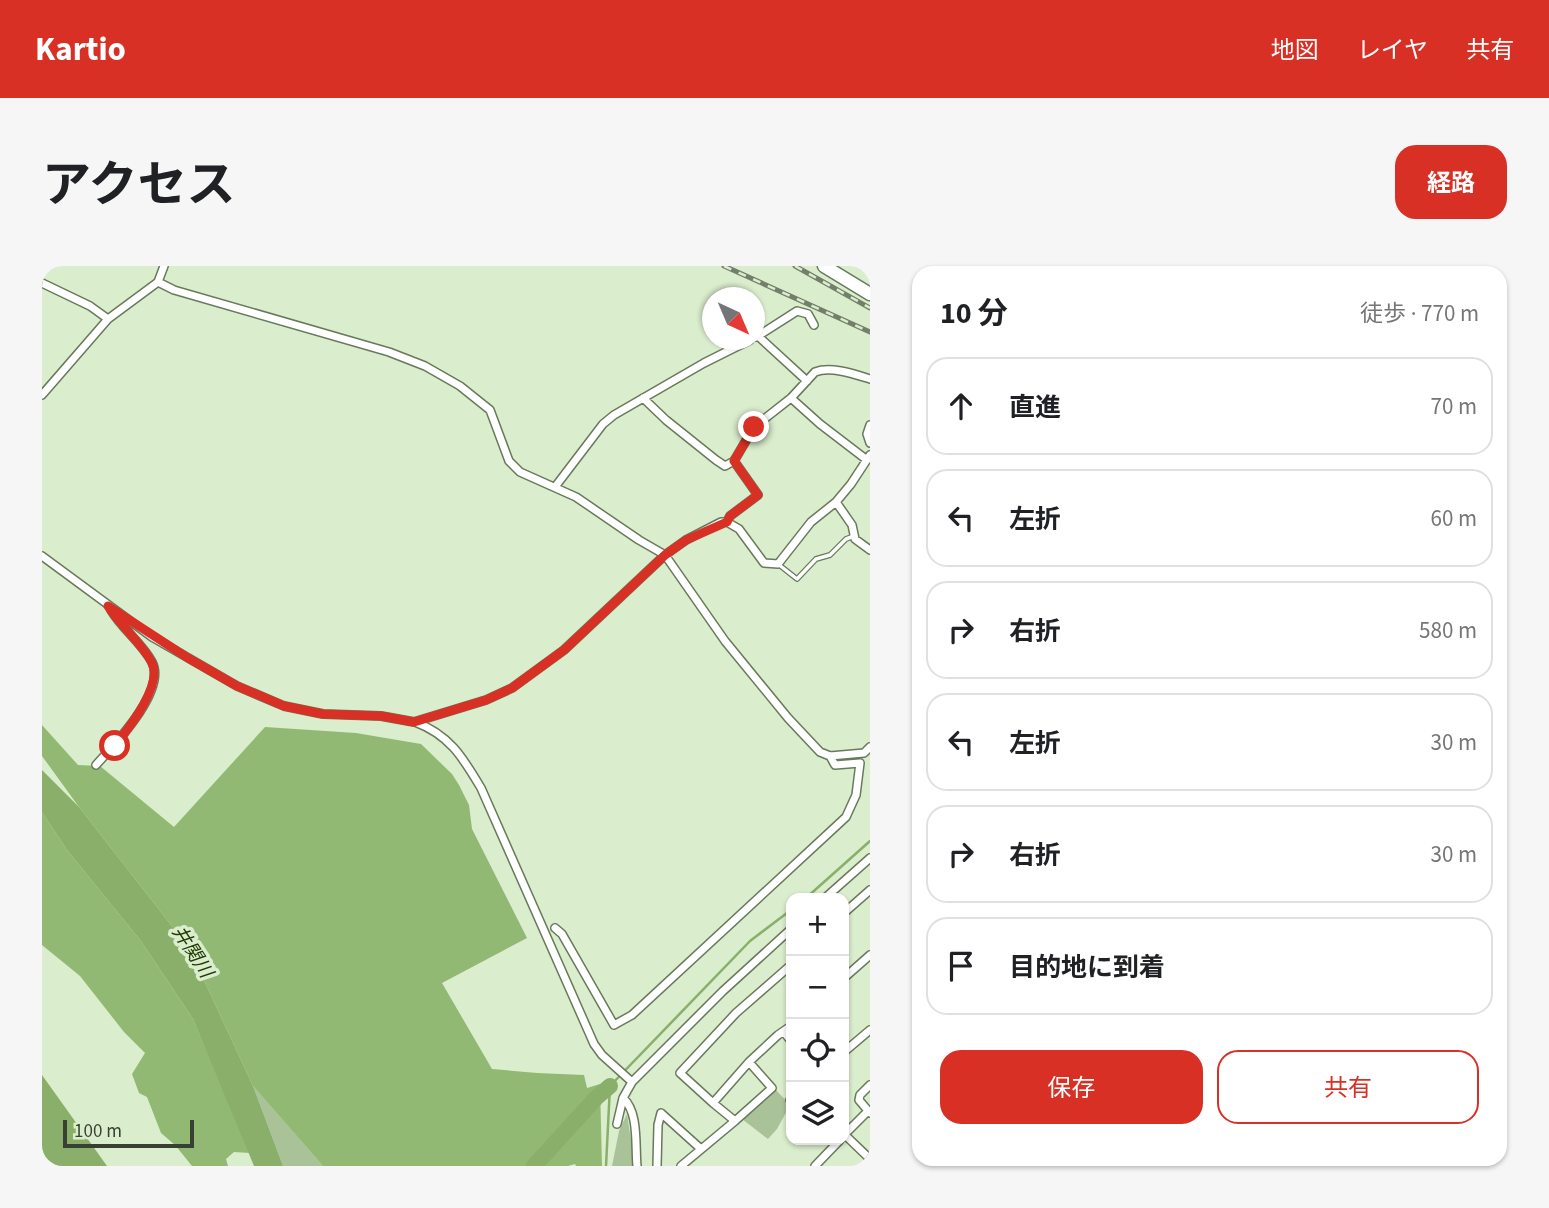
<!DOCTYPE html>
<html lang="ja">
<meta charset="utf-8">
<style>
:root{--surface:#fff;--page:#f6f6f6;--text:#202124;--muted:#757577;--line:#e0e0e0;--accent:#d93025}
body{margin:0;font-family:"Source Sans 3","Noto Sans JP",sans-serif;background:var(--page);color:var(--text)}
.controls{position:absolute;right:21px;bottom:21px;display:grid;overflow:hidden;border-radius:14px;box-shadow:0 2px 5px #0004}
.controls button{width:63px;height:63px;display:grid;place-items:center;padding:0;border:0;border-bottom:2px solid var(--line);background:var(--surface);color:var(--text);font:35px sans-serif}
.compass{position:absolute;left:660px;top:21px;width:63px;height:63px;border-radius:50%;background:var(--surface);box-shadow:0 2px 5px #0004;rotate:136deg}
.scale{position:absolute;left:21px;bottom:18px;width:131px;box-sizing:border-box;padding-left:7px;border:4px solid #384033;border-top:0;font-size:19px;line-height:24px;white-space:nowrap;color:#384033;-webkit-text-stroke:5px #daedcd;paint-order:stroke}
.stop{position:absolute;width:21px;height:21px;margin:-16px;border:5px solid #d93025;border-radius:50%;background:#fff}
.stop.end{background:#d93025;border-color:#fff;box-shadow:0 2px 7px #0008}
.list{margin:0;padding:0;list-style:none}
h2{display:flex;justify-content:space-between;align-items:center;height:91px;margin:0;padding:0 28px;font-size:30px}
h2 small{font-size:23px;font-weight:400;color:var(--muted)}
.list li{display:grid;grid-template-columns:46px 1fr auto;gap:21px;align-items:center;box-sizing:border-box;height:98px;margin:0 14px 14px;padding:0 14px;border:2px solid var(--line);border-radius:21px}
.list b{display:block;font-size:26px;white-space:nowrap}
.list em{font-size:23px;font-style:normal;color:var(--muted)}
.actions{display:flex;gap:14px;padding:21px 28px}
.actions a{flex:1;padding:16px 0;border:2px solid var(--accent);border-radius:21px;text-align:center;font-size:24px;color:var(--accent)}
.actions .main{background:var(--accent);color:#fff}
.icon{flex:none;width:38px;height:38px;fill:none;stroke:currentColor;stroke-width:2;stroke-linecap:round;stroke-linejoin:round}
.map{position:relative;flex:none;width:828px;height:900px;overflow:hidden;border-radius:21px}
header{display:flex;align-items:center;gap:42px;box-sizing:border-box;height:98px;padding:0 35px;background:var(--accent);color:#fff}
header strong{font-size:33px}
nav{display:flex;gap:38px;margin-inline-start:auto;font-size:24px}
.intro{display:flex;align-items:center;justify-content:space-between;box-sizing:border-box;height:168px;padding:0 42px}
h1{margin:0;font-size:49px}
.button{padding:18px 32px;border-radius:21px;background:var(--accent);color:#fff;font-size:24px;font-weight:700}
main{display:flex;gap:42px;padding:0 42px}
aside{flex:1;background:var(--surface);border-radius:21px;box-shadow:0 2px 5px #0004}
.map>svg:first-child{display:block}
</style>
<header>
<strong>Kartio</strong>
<nav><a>地図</a><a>レイヤ</a><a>共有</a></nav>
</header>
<div class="intro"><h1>アクセス</h1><a class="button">経路</a></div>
<main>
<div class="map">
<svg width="828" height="900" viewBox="0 0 828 900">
<rect width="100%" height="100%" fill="#daedcd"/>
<path fill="#aac298" d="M211,820L281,900H241Z
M733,823L748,839L735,863L726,873L700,853Z
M585,848L593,900H570L577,865Z"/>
<path fill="#92b973" d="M0,459L36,499L58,500L132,561L223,461L314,467L379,478L410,508L417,519L427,539L430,563L485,672L400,717L450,803L495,807L542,809L545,822L558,818L560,900H534L533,898L526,900H281L211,820L147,682L37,541L0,490Z
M0,546L25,584L99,675L151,753L208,887L192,886L184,893L186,900H150L133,879L119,867L105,831L97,827L90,808L103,787L82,766L38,710L0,679Z"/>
<path fill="#89af6a" d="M0,504L37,541L147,682L211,820L241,900H212L151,753L99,675L25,584L0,546Z
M0,809L65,900H0Z"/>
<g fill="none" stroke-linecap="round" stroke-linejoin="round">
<path stroke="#89af6a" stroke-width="2.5" d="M764,632L828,575
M564,900L568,820L708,675L749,644"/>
<path stroke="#89af6a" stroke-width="16" d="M492,900L554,832L568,820"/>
<defs>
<path id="service" d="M736,298L755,313L774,293L788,289L804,273L812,270"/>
<path id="minor" d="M116,16L132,24L347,86L383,100L418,120L448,144L467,195L478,206L534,231L597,274L623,289L683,375L746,452L778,486L788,490L822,487L828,481
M0,17L48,40L66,53
M716,70L755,45L766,48L772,59
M714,71L716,70L765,115
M0,129L66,53L116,16L122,0
M601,132L624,154L674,194L683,200L692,195
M749,132L778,158L825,194
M828,159L825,168L828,177
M513,221L561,158L572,149L662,97L708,74
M794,236L810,259L813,273L828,284
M685,256L697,263L722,297L736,298L769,256L794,236L809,218L828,189
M0,290L110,371L195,420L242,440L281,448L339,450L372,456L444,434L470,422L522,384L623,289L644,274L679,256H685L688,250L716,229L692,195L712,161L749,132L773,106C789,100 812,108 828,113
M373,456C408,469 421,492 439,522L552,778L560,789L590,816
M54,499C72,479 125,425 110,396C100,377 80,363 69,344
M783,632L828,592
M802,647L828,624
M513,662L520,668L572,759L590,749L804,551L814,529L818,497L793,499L788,490
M802,712L828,689
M742,766L749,775
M802,786L828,764
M707,796L671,837L638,807L694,747L749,699
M828,819L818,829L817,834L828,847
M581,832C597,846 593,879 595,900
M748,834L749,833
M693,855L730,822L707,796L736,769L749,760
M575,858L581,832L590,816L681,725L749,663
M802,868L828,893
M802,869L826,845
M615,900L616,859L619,847L659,883
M639,900L693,855L671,837
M773,900L798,874"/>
<path id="primary" d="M782,0L828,28"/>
</defs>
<use href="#service" stroke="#69795c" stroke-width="6"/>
<use href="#minor" stroke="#69795c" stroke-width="10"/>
<use href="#primary" stroke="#69795c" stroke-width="15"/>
<use href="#service" stroke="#fff" stroke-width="3.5"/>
<use href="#minor" stroke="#fff" stroke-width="7"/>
<use href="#primary" stroke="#fff" stroke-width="12"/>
<defs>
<path id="rail" d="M682,0L828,66
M753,0L828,42"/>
</defs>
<use href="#rail" stroke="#737f6b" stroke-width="5"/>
<use href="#rail" stroke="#daedcd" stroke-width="2.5" stroke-dasharray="8" stroke-linecap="butt"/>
</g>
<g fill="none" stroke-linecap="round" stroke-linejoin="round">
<path stroke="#d93025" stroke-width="9" d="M73,480C86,463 121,419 110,397C102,380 78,359 66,340L146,392L195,420L242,440L281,448L339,450L372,456L444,434L470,422L522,384L623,289L644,274L685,256L688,250L716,229L692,195L712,161"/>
</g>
<g text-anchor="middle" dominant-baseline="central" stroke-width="7" stroke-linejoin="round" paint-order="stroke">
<g font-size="19" font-style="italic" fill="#213905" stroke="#daedcd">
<text transform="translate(150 686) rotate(57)">井関川</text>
</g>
</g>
</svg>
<div class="controls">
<button>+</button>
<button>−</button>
<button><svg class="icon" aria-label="locate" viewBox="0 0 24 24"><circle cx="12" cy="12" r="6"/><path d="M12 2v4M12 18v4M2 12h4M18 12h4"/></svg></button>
<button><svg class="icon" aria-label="layers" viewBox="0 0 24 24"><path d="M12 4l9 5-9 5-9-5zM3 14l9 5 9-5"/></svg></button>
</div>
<svg class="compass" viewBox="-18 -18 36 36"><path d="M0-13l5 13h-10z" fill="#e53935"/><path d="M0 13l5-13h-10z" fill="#757577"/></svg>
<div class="scale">100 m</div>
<div class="stop" style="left:73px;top:480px"></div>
<div class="stop end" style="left:712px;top:161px"></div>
</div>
<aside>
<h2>10 分<small>徒歩 · 770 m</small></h2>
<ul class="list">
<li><svg class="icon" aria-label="ahead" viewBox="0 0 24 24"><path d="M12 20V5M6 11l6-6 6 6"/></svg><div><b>直進</b></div><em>70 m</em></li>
<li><svg class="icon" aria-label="left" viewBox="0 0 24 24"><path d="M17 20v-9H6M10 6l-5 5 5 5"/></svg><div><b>左折</b></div><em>60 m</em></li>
<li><svg class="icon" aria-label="right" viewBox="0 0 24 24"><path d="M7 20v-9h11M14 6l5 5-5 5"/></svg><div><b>右折</b></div><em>580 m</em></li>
<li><svg class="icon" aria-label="left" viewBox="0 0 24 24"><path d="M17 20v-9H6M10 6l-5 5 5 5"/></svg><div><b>左折</b></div><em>30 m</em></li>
<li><svg class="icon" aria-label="right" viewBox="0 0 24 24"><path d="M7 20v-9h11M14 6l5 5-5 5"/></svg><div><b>右折</b></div><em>30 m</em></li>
<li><svg class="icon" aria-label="arrive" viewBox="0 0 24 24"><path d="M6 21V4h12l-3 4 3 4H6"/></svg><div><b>目的地に到着</b></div></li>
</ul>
<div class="actions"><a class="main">保存</a><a>共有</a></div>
</aside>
</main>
